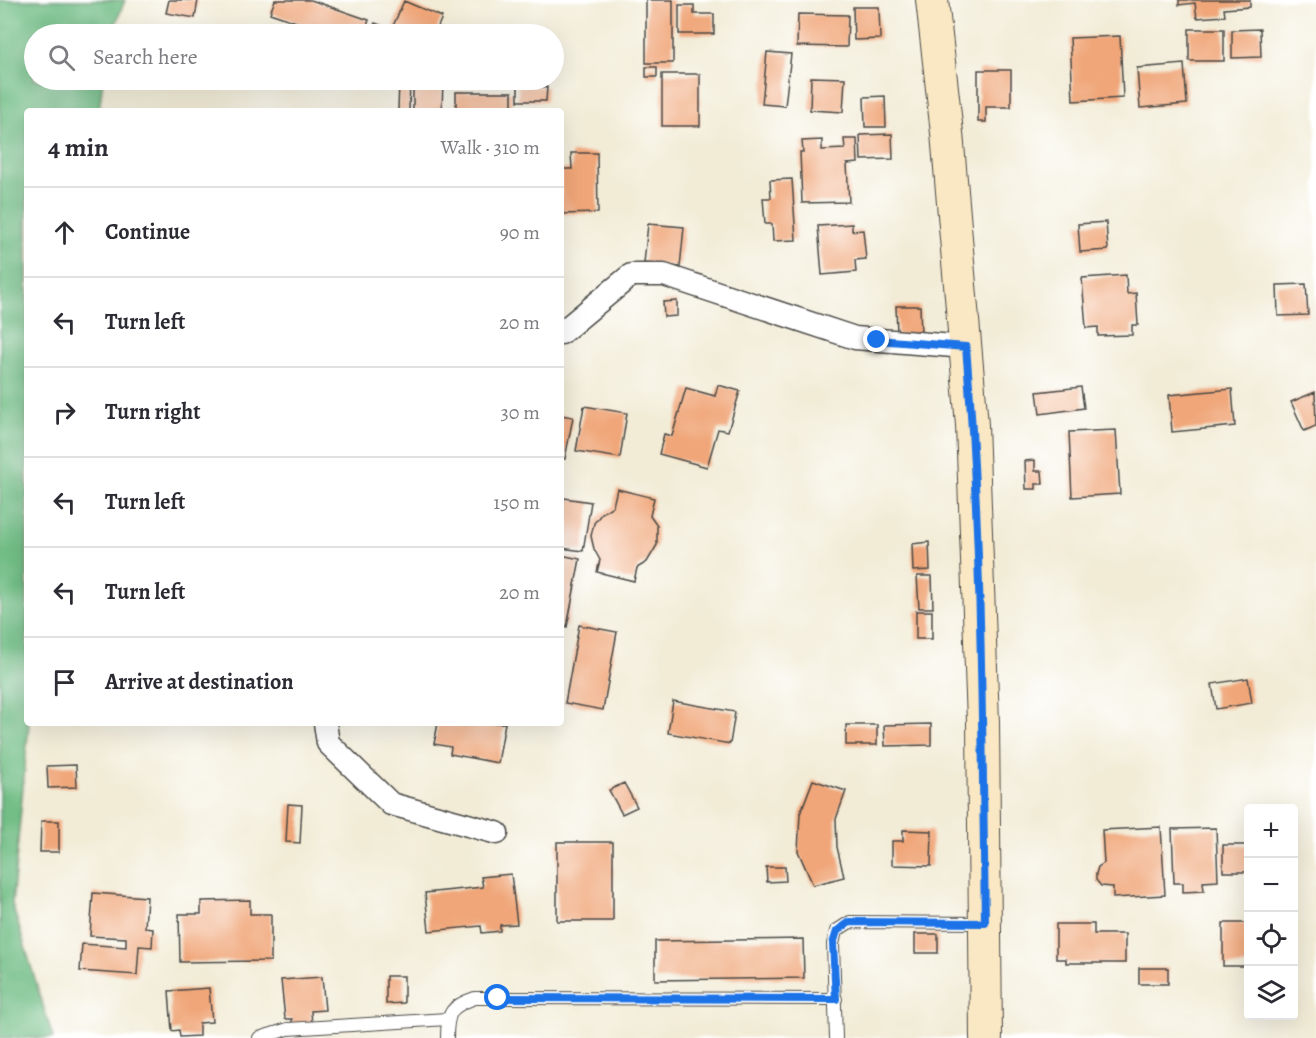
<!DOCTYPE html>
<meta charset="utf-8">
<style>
:root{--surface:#fff;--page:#f7f7f7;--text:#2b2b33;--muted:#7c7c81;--line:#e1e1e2}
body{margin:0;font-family:Alegreya,serif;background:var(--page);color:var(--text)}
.controls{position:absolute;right:18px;bottom:18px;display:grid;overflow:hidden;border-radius:6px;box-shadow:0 6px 24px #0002}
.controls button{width:54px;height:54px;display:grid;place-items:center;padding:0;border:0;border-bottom:2px solid var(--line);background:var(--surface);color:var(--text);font:30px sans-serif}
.stop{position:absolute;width:18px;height:18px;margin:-14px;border:4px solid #1a73e8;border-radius:50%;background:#fff}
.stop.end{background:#1a73e8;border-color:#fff;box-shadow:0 2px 6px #0008}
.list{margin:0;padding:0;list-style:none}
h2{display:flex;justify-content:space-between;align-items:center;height:78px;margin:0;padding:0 24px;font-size:26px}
h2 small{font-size:20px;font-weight:400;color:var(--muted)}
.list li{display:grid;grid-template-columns:39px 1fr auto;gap:18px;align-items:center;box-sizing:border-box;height:90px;padding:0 24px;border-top:2px solid var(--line)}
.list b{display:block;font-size:22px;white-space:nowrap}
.list em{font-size:20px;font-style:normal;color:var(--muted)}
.icon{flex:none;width:33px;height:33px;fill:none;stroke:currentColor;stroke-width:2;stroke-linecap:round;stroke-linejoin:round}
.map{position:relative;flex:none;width:1316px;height:1038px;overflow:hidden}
.search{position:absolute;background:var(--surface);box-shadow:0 6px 24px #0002;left:24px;top:24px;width:540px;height:66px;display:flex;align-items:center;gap:15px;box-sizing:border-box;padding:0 21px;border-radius:33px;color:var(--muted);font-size:22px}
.panel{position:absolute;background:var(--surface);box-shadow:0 6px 24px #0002;left:24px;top:108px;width:540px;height:618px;border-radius:6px}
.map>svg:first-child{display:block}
</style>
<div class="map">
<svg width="1316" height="1038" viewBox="0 0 1316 1038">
<rect width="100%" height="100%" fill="#fff"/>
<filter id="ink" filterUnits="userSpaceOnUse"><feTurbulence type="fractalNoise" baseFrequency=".0167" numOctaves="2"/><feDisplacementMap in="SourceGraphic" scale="12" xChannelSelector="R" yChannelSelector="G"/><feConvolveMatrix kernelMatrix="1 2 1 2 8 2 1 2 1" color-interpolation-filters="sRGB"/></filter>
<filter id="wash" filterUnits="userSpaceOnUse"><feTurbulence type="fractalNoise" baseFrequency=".008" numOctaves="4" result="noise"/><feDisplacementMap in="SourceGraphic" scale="24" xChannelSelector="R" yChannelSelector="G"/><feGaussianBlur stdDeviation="1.35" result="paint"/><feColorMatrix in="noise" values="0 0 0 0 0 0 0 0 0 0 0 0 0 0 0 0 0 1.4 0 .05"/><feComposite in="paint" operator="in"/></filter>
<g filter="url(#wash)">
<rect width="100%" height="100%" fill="#f2ecd7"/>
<path fill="#72be86" stroke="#4e7458" stroke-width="1.5" d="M0,0H125L112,34H34V80H103L99,111H27V723H29L12,904L53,1038H0Z"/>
<g id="blocks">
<path fill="#f0a678" d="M169,0H198L195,18L166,13Z
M275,0H311L369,20L364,34H331L270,13Z
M646,0H673V63H646Z
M1179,0H1250V7L1224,9L1225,16L1197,18L1195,3L1179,5Z
M404,1L442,17L435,34H413L393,26Z
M679,5H694V14H714V34H679Z
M853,7H879L880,39L854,40Z
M798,14L848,15L847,47L797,46Z
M375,23L403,34H370Z
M1189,29H1224V61H1189Z
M1260,29L1261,57L1232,58V30Z
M1120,36L1123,98L1073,101L1070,38Z
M767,52L791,54L785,106L762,104Z
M1184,64L1187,104L1140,108L1137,68Z
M646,67H657V77H646Z
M978,70H1011V107H986V122H978Z
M662,74H700V126H662Z
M811,77L845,78L843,112L810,110Z
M399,80H410L409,111H398Z
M413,80H443L442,111H413Z
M518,86L547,87L546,101H518Z
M456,92H512V111H456Z
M885,96L886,127H865L864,97Z
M892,134L893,159L861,160L860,135Z
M844,139H857L858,163L847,164L849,202L802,203L800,152H803L802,141L822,140V150L845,149Z
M571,153H597L598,213L561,214V169H572Z
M792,179L796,240L773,241L772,224H765L763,198H771L770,180Z
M1106,222L1108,250L1080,252L1078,224Z
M648,224L684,227L680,267L644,263Z
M852,224V231L863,230L866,259L855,260L856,272L822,275L818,226Z
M1126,275L1127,294L1136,293L1138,325H1132V335L1098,336V327L1086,328L1082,278Z
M1306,284L1308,315L1278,316L1277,285Z
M677,301V316L664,317L663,302Z
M896,306H920L921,335H897Z
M718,385L740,391L728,431L718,429L707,467L659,454L664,434L672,436L686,388L715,396Z
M1081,387L1084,408L1040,414L1037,392Z
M1232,389L1235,426L1172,432L1169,395Z
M1315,392L1316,426L1304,431L1291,402Z
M584,406L627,413L620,458L576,451Z
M561,415L573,417L565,459H561Z
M1116,430L1120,494L1072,497L1069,432Z
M1035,460V471H1042L1043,484H1036V489H1026L1025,461Z
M617,489L654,498L650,516L657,526V545L647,562L637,568L634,581L597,572L600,560L594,549L591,536L594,523L602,513L613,506Z
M564,498L591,502L583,551L561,548V521Z
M929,542L930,570L913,571L912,544Z
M561,555L580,559L567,627L561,625Z
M917,576H932L933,608H919Z
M916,611H932V639H916Z
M579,625L617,632L603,710L565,703Z
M1248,678L1252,703L1216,709L1212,684Z
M673,701L735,712L730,744L668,733Z
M438,723H505L498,763L450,754L451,747L434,744Z
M931,724V745L885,746L884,725Z
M846,725H877V745H846Z
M76,765L77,787L48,788L47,766Z
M813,780L846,791L836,819L837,847L844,877L813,885L798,851L800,814Z
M624,783L637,807L622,814L609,790Z
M288,804L302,805L300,843L286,842Z
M41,821H59V852H40Z
M1161,827L1165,895L1113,898V887L1101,886L1096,880V874L1098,867L1104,863L1102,830Z
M1216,828L1218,881L1203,882L1204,891L1183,892V883H1174L1172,829Z
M903,830L932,831L931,866L892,865V841H903Z
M557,842H613V921H557Z
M1223,845H1248V872H1223Z
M766,867H785L786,881L767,882Z
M511,874L517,924L500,925V931L482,933L481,926L429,931L425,893L483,887L481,877Z
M93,893L147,897L145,928L153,929L152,947L139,946L137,975L80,971L82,944L126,947V938L90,936Z
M250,900V914H271V961L180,962L179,914H201V901Z
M1223,923H1248V966H1223Z
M1056,924H1094V934H1125V963H1066V959H1056Z
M915,934H938V953H915Z
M803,939L804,978L655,980V941Z
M1139,968H1168V984H1139Z
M386,976H404V1003L386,1004Z
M322,977L325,1010L311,1011L312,1024L292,1026V1019H285L281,980Z
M209,988L212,1022L199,1023V1036L180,1037L179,1030L172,1031L169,991Z"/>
</g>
</g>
<g filter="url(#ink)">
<use href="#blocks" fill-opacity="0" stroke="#494845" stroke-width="1.5"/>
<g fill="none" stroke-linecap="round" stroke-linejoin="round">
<defs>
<path id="lane" d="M259,1038L288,1029L447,1019
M447,1038C447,1012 451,1006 475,998L836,999
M836,1038L833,944L836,931L850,922L983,923"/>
<path id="street" d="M561,333L631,275H664L855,338L966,347
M325,723L328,743L391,804L497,833"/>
<path id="secondary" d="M932,0L947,133L972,425L983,722L986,1038"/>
</defs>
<use href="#lane" stroke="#494845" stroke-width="14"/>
<use href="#street" stroke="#494845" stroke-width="25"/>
<use href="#secondary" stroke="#494845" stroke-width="34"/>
<use href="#lane" stroke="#fff" stroke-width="12"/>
<use href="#street" stroke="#fff" stroke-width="22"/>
<use href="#secondary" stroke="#fae7c3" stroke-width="32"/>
</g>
</g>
<g fill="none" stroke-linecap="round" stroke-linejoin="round" filter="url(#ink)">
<path stroke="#1a73e8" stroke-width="8" d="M498,998L836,999L833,944L837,931L850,922L985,923C982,731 982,538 966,347L877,340"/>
</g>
</svg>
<div class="controls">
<button>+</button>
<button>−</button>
<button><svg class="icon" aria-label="locate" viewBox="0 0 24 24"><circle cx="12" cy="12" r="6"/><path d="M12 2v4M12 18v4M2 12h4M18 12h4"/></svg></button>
<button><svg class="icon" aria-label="layers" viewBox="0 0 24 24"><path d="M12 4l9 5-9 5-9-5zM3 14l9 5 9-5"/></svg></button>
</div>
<div class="stop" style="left:498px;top:998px"></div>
<div class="stop end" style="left:877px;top:340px"></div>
<div class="search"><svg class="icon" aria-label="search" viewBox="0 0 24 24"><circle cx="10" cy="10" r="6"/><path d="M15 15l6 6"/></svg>Search here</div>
<section class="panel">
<h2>4 min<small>Walk · 310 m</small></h2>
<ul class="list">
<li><svg class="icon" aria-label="ahead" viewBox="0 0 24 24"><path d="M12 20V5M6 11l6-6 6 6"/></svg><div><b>Continue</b></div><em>90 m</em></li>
<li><svg class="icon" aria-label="left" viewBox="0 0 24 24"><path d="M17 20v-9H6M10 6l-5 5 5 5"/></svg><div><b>Turn left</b></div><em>20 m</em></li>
<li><svg class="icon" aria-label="right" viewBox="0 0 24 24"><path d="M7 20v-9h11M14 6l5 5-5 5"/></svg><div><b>Turn right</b></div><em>30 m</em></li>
<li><svg class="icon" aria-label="left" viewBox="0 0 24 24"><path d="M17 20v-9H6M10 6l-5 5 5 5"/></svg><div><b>Turn left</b></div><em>150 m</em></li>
<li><svg class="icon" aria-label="left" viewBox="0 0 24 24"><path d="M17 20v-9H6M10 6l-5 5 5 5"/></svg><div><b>Turn left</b></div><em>20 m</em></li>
<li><svg class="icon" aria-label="arrive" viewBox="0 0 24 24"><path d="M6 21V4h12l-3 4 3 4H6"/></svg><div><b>Arrive at destination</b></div></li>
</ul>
</section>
</div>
